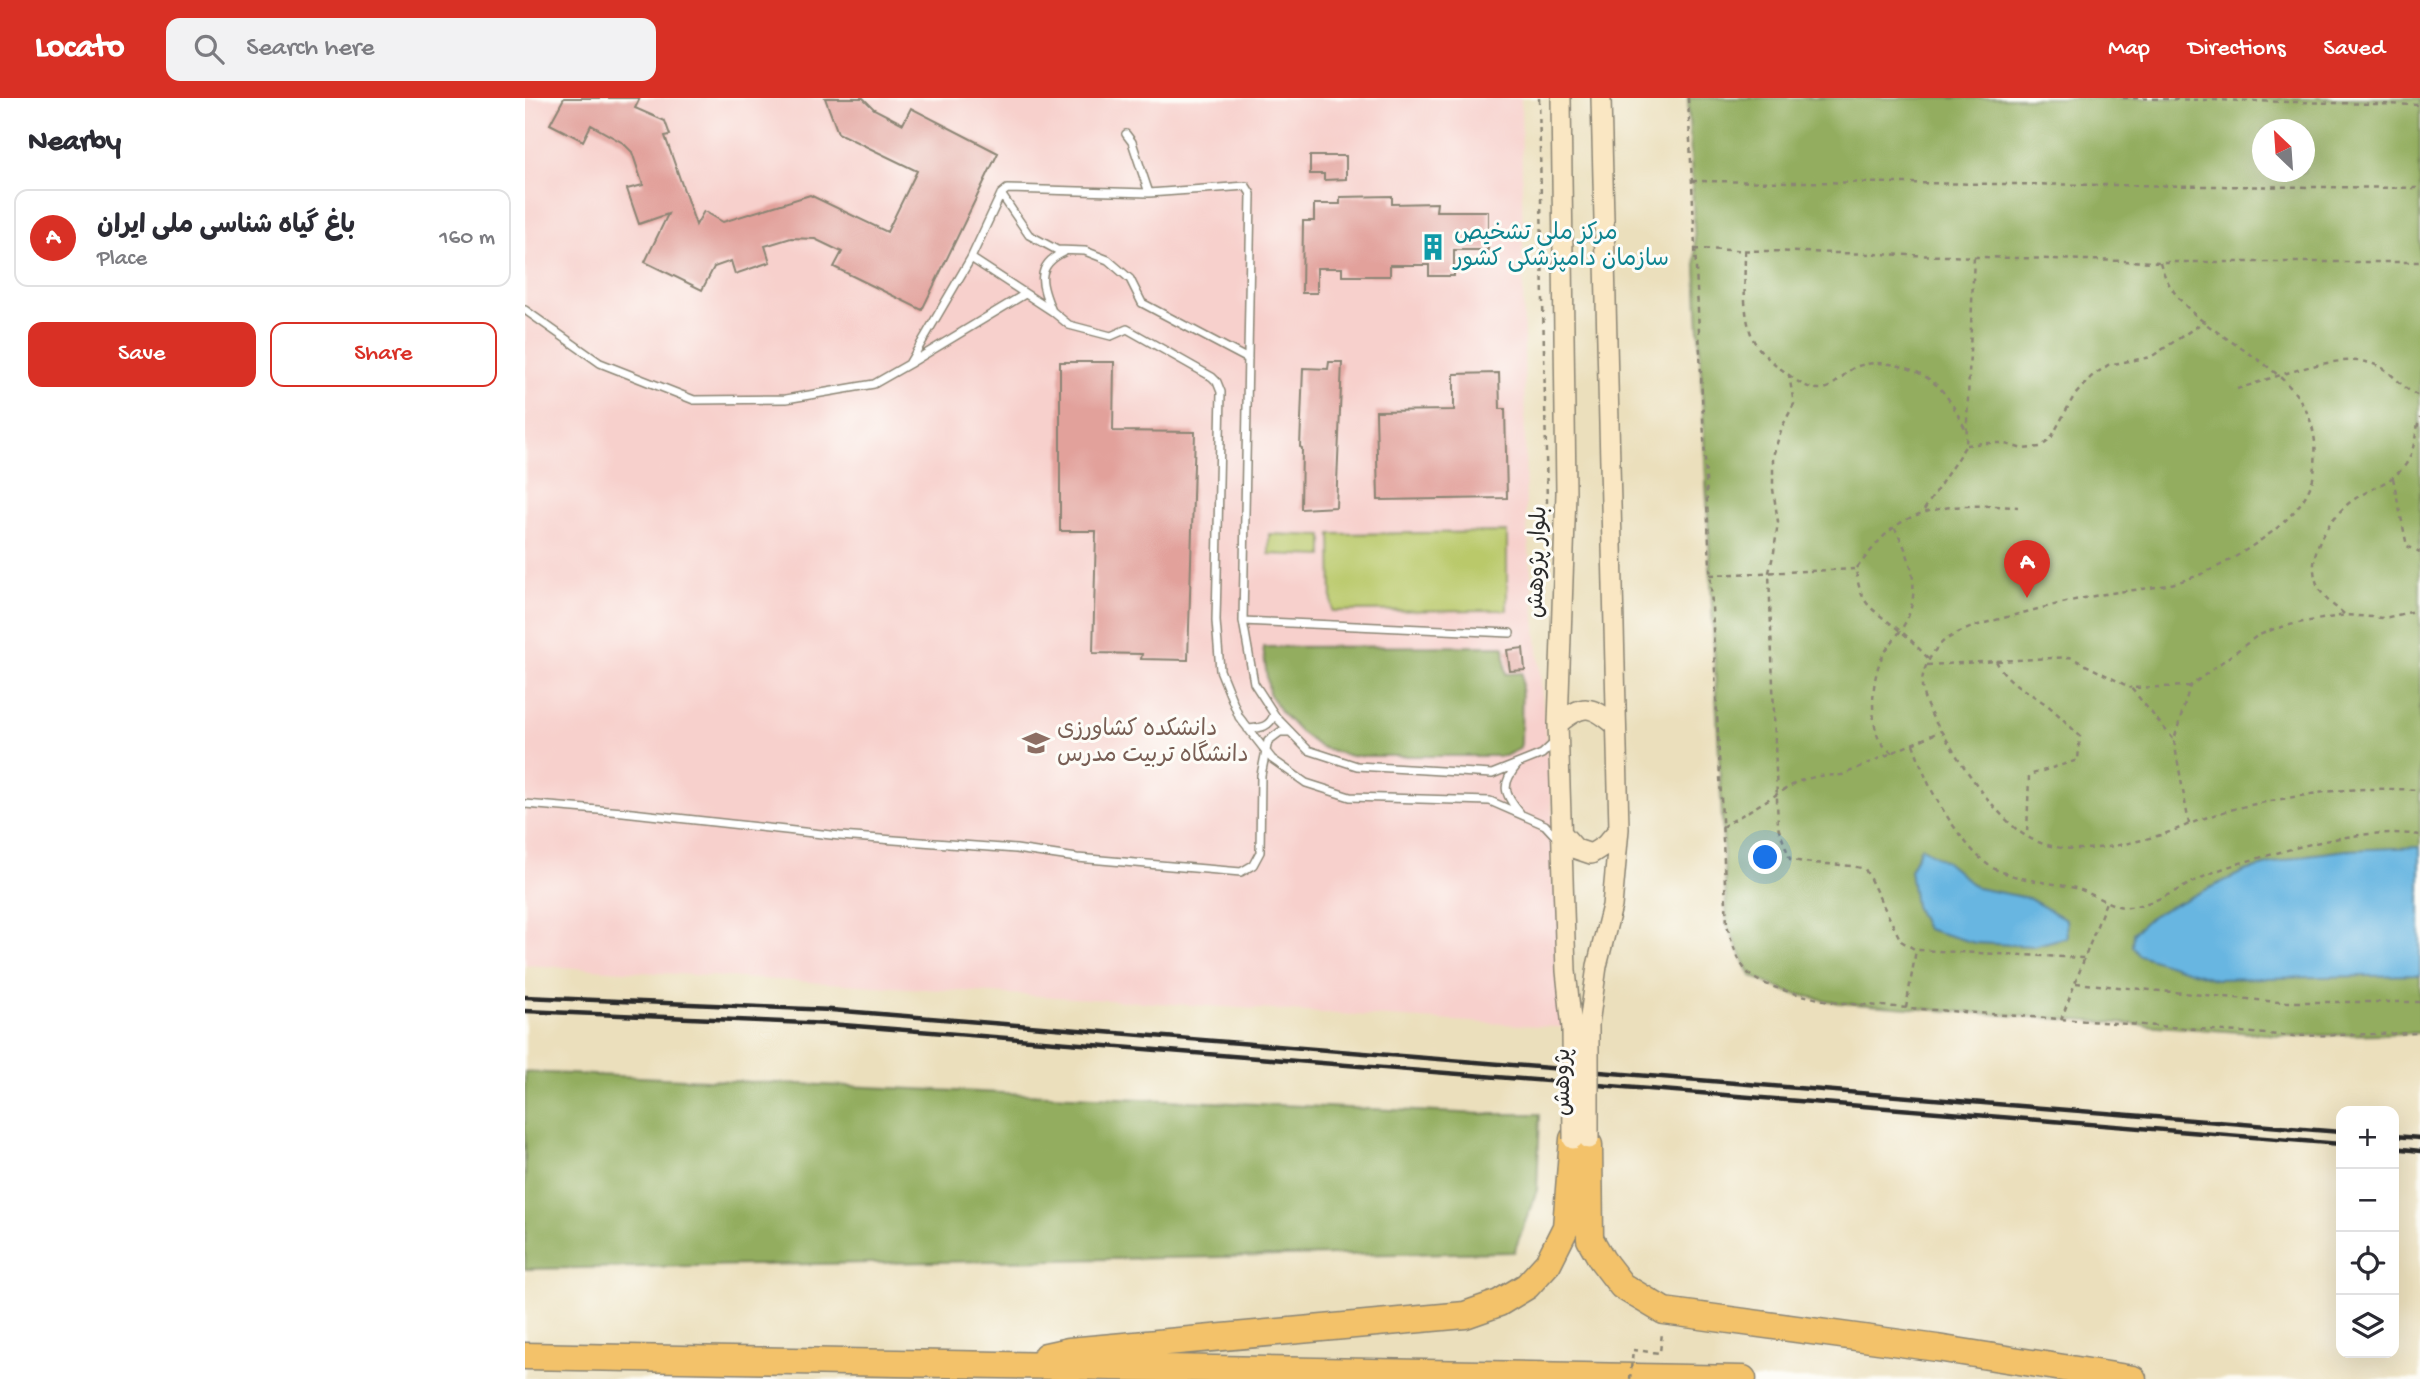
<!DOCTYPE html>
<meta charset="utf-8">
<style>
:root{--surface:#fff;--page:#f2f2f3;--text:#2b2b33;--muted:#7c7c81;--line:#e1e1e2;--accent:#d93025}
body{margin:0;font-family:"Gochi Hand","Playpen Sans Arabic",sans-serif;background:var(--page);color:var(--text)}
.controls{position:absolute;right:21px;bottom:21px;display:grid;overflow:hidden;border-radius:14px;box-shadow:0 7px 28px #0002}
.controls button{width:63px;height:63px;display:grid;place-items:center;padding:0;border:0;border-bottom:2px solid var(--line);background:var(--surface);color:var(--text);font:35px sans-serif}
.compass{position:absolute;left:1727px;top:21px;width:63px;height:63px;border-radius:50%;background:var(--surface);box-shadow:0 7px 28px #0002;rotate:335deg}
.you{position:absolute;left:1241px;top:760px;width:24px;height:24px;margin:-18px;border:5px solid #fff;border-radius:50%;background:#1a73e8;box-shadow:0 0 0 10px #1a73e833}
.badge{display:grid;place-items:center;width:46px;height:46px;border-radius:50%;background:var(--accent);color:#fff;font-size:23px;font-weight:700}
.pin{position:absolute;translate:-50% -58px;filter:drop-shadow(0 2px 4px #0008)}
.pin::after{content:'';position:absolute;top:37px;width:24px;height:21px;background:inherit;clip-path:polygon(0 0,100% 0,50% 100%)}
.list{margin:0;padding:0;list-style:none}
h2{display:flex;justify-content:space-between;align-items:center;height:91px;margin:0;padding:0 28px;font-size:30px}
h2 small{font-size:23px;font-weight:400;color:var(--muted)}
.list li{display:grid;grid-template-columns:46px 1fr auto;gap:21px;align-items:center;box-sizing:border-box;height:98px;margin:0 14px 14px;padding:0 14px;border:2px solid var(--line);border-radius:14px}
.list b{display:block;font-size:26px;white-space:nowrap}
.list p{margin:0;font-size:23px;white-space:nowrap;color:var(--muted)}
.list em{font-size:23px;font-style:normal;color:var(--muted)}
.actions{display:flex;gap:14px;padding:21px 28px}
.actions a{flex:1;padding:16px 0;border:2px solid var(--accent);border-radius:14px;text-align:center;font-size:24px;color:var(--accent)}
.actions .main{background:var(--accent);color:#fff}
.icon{flex:none;width:38px;height:38px;fill:none;stroke:currentColor;stroke-width:2;stroke-linecap:round;stroke-linejoin:round}
.map{position:relative;flex:none;width:1895px;height:1281px;overflow:hidden}
header{display:flex;align-items:center;gap:42px;box-sizing:border-box;height:98px;padding:0 35px;background:var(--accent);color:#fff}
header strong{font-size:33px}
nav{display:flex;gap:38px;margin-inline-start:auto;font-size:24px}
.search{width:490px;height:63px;background:var(--page);display:flex;align-items:center;gap:18px;box-sizing:border-box;padding:0 24px;border-radius:14px;color:var(--muted);font-size:26px}
main{display:flex}
aside{flex:1;background:var(--surface)}
.map>svg:first-child{display:block}
</style>
<header>
<strong>Locato</strong>
<div class="search"><svg class="icon" aria-label="search" viewBox="0 0 24 24"><circle cx="10" cy="10" r="6"/><path d="M15 15l6 6"/></svg>Search here</div>
<nav><a>Map</a><a>Directions</a><a>Saved</a></nav>
</header>
<main>
<aside>
<h2>Nearby<small></small></h2>
<ul class="list">
<li><span class="badge">A</span><div><b>باغ گیاه‌ شناسی ملی ایران</b><p>Place</p></div><em>160 m</em></li>
</ul>
<div class="actions"><a class="main">Save</a><a>Share</a></div>
</aside>
<div class="map">
<svg width="1895" height="1281" viewBox="0 0 1895 1281">
<rect width="100%" height="100%" fill="#fdfcf7"/>
<filter id="ink" filterUnits="userSpaceOnUse"><feTurbulence type="fractalNoise" baseFrequency=".0143" numOctaves="2"/><feDisplacementMap in="SourceGraphic" scale="14" xChannelSelector="R" yChannelSelector="G"/><feConvolveMatrix kernelMatrix="1 2 1 2 8 2 1 2 1" color-interpolation-filters="sRGB"/></filter>
<filter id="wash" filterUnits="userSpaceOnUse"><feTurbulence type="fractalNoise" baseFrequency=".00686" numOctaves="4" result="noise"/><feDisplacementMap in="SourceGraphic" scale="28" xChannelSelector="R" yChannelSelector="G"/><feGaussianBlur stdDeviation="1.57" result="paint"/><feColorMatrix in="noise" values="0 0 0 0 0 0 0 0 0 0 0 0 0 0 0 0 0 1.4 0 .05"/><feComposite in="paint" operator="in"/></filter>
<g filter="url(#wash)">
<rect width="100%" height="100%" fill="#ebdfbc"/>
<path fill="#f7d0cc" d="M0,0H996L1001,419L1047,930L0,867Z"/>
<path fill="#bac96b" stroke="#727a4b" stroke-width="2" d="M982,434V512L807,513L806,436Z
M744,436L798,438V458L744,456Z"/>
<path fill="#93ad5f" stroke="#5f6c45" stroke-width="2" fill-rule="evenodd" d="M1163,0H1895V935L1769,938L1315,905L1265,895L1226,878L1202,827ZM1738,32H1780V74H1738Z
M979,548L981,576L997,575L996,646L994,651L980,658H825L795,649L774,633L755,613L744,595L738,549Z
M0,974L959,1016H1015L1012,1092L989,1154L0,1171Z"/>
<path fill="#67b6e1" stroke="#497086" stroke-width="2" d="M1396,749L1421,764L1452,790L1503,800L1541,821L1542,839L1508,848L1450,845L1401,831L1390,808L1385,772Z
M1895,749V877L1690,881L1614,857L1607,848L1608,835L1628,817L1720,773L1782,757L1821,752Z"/>
<g id="blocks">
<path fill="#e2a19b" d="M39,0H115L110,10L140,23L145,37L140,38L171,127L179,113L198,124L285,97L362,134L392,73L313,35L300,0H338L349,11L378,26L386,10L473,55L397,212L309,169L317,154L290,141L266,140L240,148L245,164L210,176L206,163L189,169L177,192L120,164L143,116L114,126L102,91L118,87L107,54L98,45L66,27L58,43L25,26Z
M785,58H821V81L799,82V76H785Z
M867,98V106L912,105L911,113H963V152H929V178H904V167H865V178H817V170H792V195H777L778,123H789V106H815V99Z
M535,264H589L588,333L670,334L663,562L616,561L617,556L568,555L571,433H535Z
M804,264H817L811,409L776,411L777,350L775,349L778,270L803,271Z
M974,275L975,311H980L982,400L853,402L851,313L929,312V276Z
M998,550L1000,572L985,573L982,552Z"/>
</g>
</g>
<g filter="url(#ink)">
<use href="#blocks" fill-opacity="0" stroke="#8b8574" stroke-width="2"/>
<g fill="none" stroke-linecap="round" stroke-linejoin="round">
<defs>
<path id="lane" d="M601,36L607,44L624,95
M476,96L504,137L532,152L560,153L583,162L605,181L617,205L723,261
M446,160L527,213L544,227L586,238L602,231L687,279L692,284L696,294L691,523L695,572L714,619L747,661L781,685L825,699L965,703L1020,727L1032,740
M0,212L75,265L169,302L261,301L349,286L384,266L446,160L476,96L482,91L624,95L721,88L726,96L718,523L729,585L751,619L783,652L832,668L967,676L1017,656L1031,643
M527,213C516,187 509,168 539,154
M384,266L500,196
M718,523L985,535
M723,631C736,630 745,629 749,616
M993,666C976,686 978,695 995,715
M0,706L98,714L315,738L491,751L552,760L716,774L728,767L735,754L736,677L743,643L755,634H765"/>
<path id="secondary" d="M1036,0L1041,395L1033,626L1041,873L1047,930
M1033,626C1058,606 1065,606 1090,627
M1036,734L1051,751L1066,756L1080,747L1094,731
M1064,926L1072,868L1087,808L1094,731L1076,0"/>
<path id="highway" d="M1064,1047L1065,1141L1077,1162L1097,1188L1139,1213L1412,1250L1608,1281
M0,1258L1218,1281
M521,1258L544,1253L940,1217L974,1205L1002,1188L1023,1165L1041,1129L1048,1041"/>
</defs>
<use href="#lane" stroke="#8b8574" stroke-width="10"/>
<use href="#secondary" stroke="#8b8574" stroke-width="22"/>
<use href="#highway" stroke="#8b8574" stroke-width="29"/>
<path stroke="#8b8574" stroke-width="2.5" stroke-dasharray="5 5" stroke-linecap="butt" d="M1014,0L1022,406
M1163,0L1202,827C1207,844 1212,864 1225,877C1241,891 1294,901 1315,905L1769,938L1895,935
M1598,0L1895,7
M1167,83L1895,90
M1169,151L1635,164H1895
M1220,152C1220,179 1217,210 1226,236C1231,253 1251,267 1264,277L1269,306L1257,329L1248,358V391L1253,424L1249,454L1244,474L1253,729L1265,761C1290,768 1315,764 1340,771L1376,843L1391,852L1560,860
M1635,164C1659,255 1807,253 1789,375C1786,398 1765,420 1747,434C1717,456 1689,474 1653,484C1633,490 1614,491 1593,494C1556,499 1518,510 1482,519C1460,525 1438,530 1419,543C1408,552 1398,569 1397,584C1396,603 1410,624 1420,639C1438,669 1464,707 1490,730C1527,763 1589,750 1632,738C1651,733 1669,723 1689,717C1718,707 1751,702 1781,697C1819,690 1857,690 1895,692
M1264,277C1274,285 1284,292 1298,291C1311,289 1320,272 1333,268C1357,260 1390,269 1409,285C1424,297 1433,317 1442,334
M1712,291C1750,280 1815,252 1851,267C1869,274 1877,292 1895,298
M1441,347L1459,345H1477L1498,351L1515,349L1525,342L1549,298L1566,279L1583,267L1626,259L1680,223
M1868,380L1882,448L1895,454
M1399,412L1441,347L1449,158
M1185,477L1331,471
M1819,516C1813,510 1804,505 1799,498C1775,467 1798,427 1824,405C1842,391 1868,385 1881,366C1890,353 1890,334 1895,320
M1403,560C1394,551 1385,540 1374,532C1347,510 1335,509 1331,471C1340,460 1349,448 1359,438C1394,403 1448,407 1493,409
M1471,563C1483,586 1503,593 1522,607C1534,616 1544,628 1555,638L1553,662L1504,677L1502,737
M1402,567L1545,559L1606,590
M1665,588L1606,590L1649,642L1665,588L1732,538L1749,531L1773,525L1821,517L1859,520L1895,512
M1649,643L1664,726
M1388,646C1395,664 1401,683 1411,700C1422,720 1451,764 1472,772C1497,783 1524,784 1550,790C1566,794 1589,811 1604,809C1635,805 1659,787 1687,775C1707,766 1728,762 1748,756C1794,743 1847,730 1895,737
M1367,655C1362,651 1355,645 1353,639C1345,618 1347,579 1357,559C1366,543 1380,531 1385,513C1394,485 1384,454 1370,431
M1197,729L1274,683L1293,678L1317,677L1416,633
M1551,885L1754,904H1895
M1381,910L1391,852
M1536,922L1581,804
M1108,1252L1135,1255L1137,1234"/>
<use href="#lane" stroke="#fff" stroke-width="7"/>
<use href="#secondary" stroke="#fae7c3" stroke-width="19"/>
<use href="#highway" stroke="#f3c26a" stroke-width="26"/>
<path stroke="#2b2b2b" stroke-width="4.5" d="M0,899L306,912L1816,1034
M0,913L305,926L1816,1046
M1869,1038L1895,1040
M1869,1050L1895,1053"/>
<defs>
<path id="secondary-bridge" d="M1064,926V1041
M1047,930L1048,1041"/>
</defs>
<use href="#secondary-bridge" stroke="#8b8574" stroke-width="22" stroke-linecap="butt"/>
<path stroke="#8b8574" stroke-width="2.5" stroke-dasharray="5 5" stroke-linecap="butt" d="M1105,1281L1108,1252"/>
<use href="#secondary-bridge" stroke="#fae7c3" stroke-width="19"/>
</g>
</g>
<defs>
<symbol id="building-bare" viewBox="-9 -9 18 18"><path d="M-4-6H4V6H1V3H-1V6H-4ZM-2.5-4.3h1.7v1.8h-1.7ZM.8-4.3h1.7v1.8H.8ZM-2.5-1h1.7V.8h-1.7ZM.8-1h1.7V.8H.8Z" fill="#0f9aa8" stroke="#fdfcf7" stroke-width="2.5" paint-order="stroke"/></symbol>
<symbol id="university-bare" viewBox="-9 -9 18 18"><path d="M0-5L7-2L0 1L-7-2ZM-4 1L0 2.5L4 1V4Q0 6-4 4Z" fill="#8d6e63" stroke="#fdfcf7" stroke-width="2.5" paint-order="stroke"/></symbol>
</defs>
<g fill-rule="evenodd">
<use href="#building-bare" x="889" y="130" width="38" height="38"/>
<use href="#university-bare" x="492" y="626" width="38" height="38"/>
</g>
<g text-anchor="middle" dominant-baseline="central" stroke-width="6" stroke-linejoin="round" paint-order="stroke">
<g font-size="23" fill="#0d838f" stroke="#fdfcf7" text-anchor="start">
<text x="929" y="136">مرکز ملی تشخیص<tspan x="929" dy="26">سازمان دامپزشکی کشور</tspan></text>
</g>
<g font-size="23" fill="#2b2b2b" stroke="#fdfcf7">
<text transform="translate(1014 464) rotate(-88)">بلوار پژوهش</text>
<text transform="translate(1039 984) rotate(-90)">پژوهش</text>
</g>
<g font-size="23" fill="#785e54" stroke="#fdfcf7" text-anchor="start">
<text x="532" y="632">دانشکده کشاورزی<tspan x="532" dy="26">دانشگاه تربیت مدرس</tspan></text>
</g>
</g>
</svg>
<div class="controls">
<button>+</button>
<button>−</button>
<button><svg class="icon" aria-label="locate" viewBox="0 0 24 24"><circle cx="12" cy="12" r="6"/><path d="M12 2v4M12 18v4M2 12h4M18 12h4"/></svg></button>
<button><svg class="icon" aria-label="layers" viewBox="0 0 24 24"><path d="M12 4l9 5-9 5-9-5zM3 14l9 5 9-5"/></svg></button>
</div>
<svg class="compass" viewBox="-18 -18 36 36"><path d="M0-13l5 13h-10z" fill="#e53935"/><path d="M0 13l5-13h-10z" fill="#7c7c81"/></svg>
<div class="you"></div>
<div class="pin badge" style="left:1502px;top:500px">A</div>
</div>
</main>
